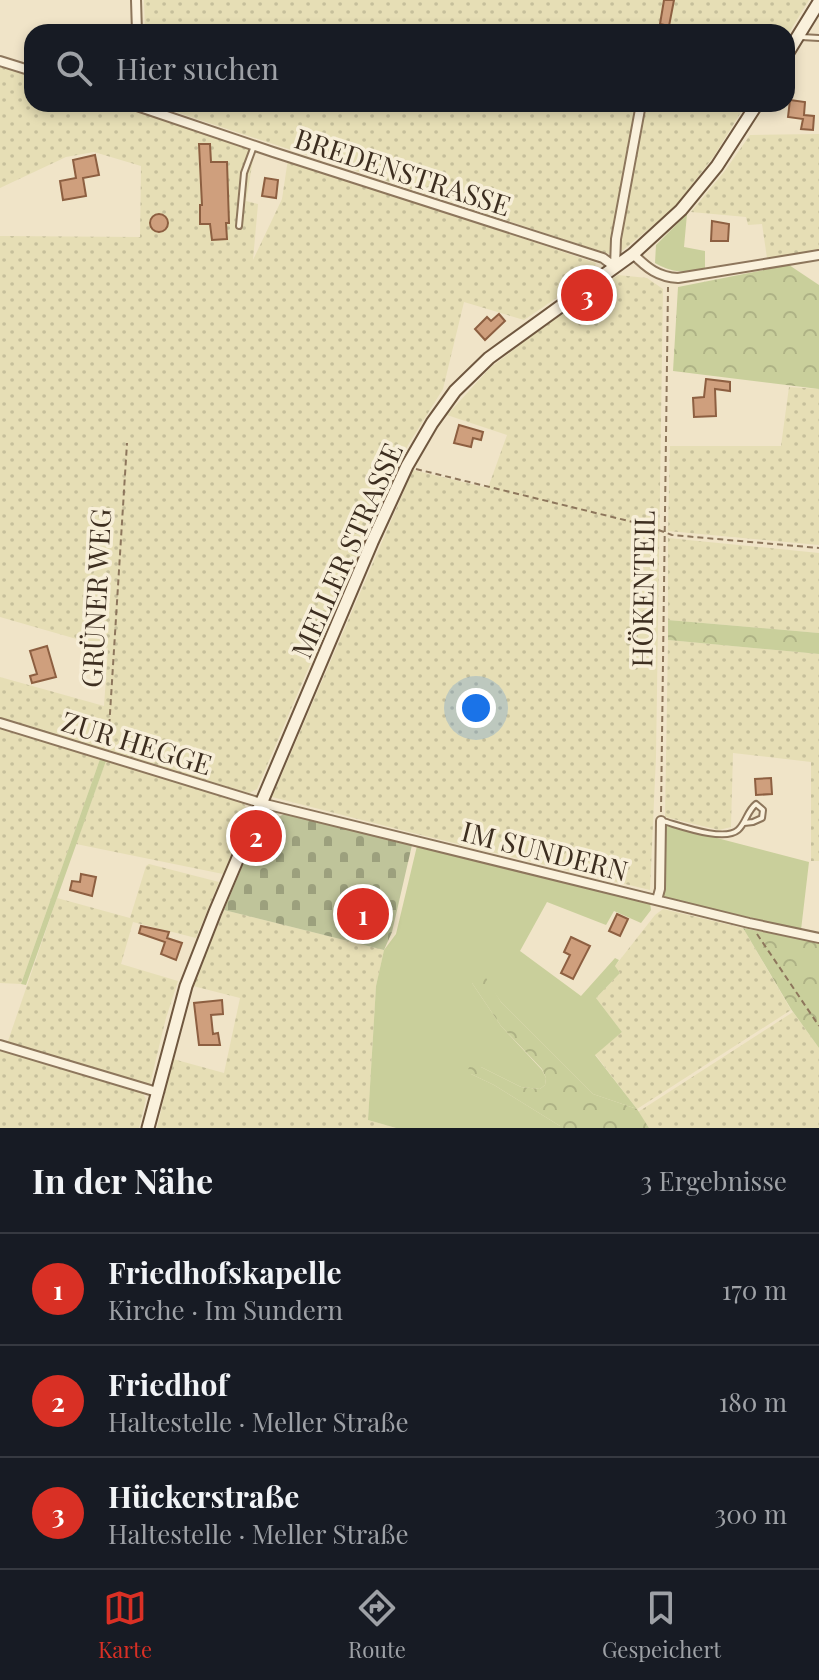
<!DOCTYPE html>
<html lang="de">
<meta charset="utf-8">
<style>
:root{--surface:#171b24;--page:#20242c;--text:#f1f3f6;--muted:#9ea1a6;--line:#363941;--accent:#d93025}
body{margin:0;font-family:"Playfair Display",serif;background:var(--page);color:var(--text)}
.you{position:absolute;left:476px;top:708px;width:28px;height:28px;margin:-20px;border:6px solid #fff;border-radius:50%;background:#1a73e8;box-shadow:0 0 0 12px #1a73e833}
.badge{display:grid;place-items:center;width:52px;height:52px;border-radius:50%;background:var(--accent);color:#fff;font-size:26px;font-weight:700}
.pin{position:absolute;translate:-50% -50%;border:4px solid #fff;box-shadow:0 2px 8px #0006}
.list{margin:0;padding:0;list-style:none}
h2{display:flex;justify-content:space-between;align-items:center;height:104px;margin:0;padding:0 32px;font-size:34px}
h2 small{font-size:26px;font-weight:400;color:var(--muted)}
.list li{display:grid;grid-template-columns:52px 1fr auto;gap:24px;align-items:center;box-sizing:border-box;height:112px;padding:0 32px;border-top:2px solid var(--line)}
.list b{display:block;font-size:30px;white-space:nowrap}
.list p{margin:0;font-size:26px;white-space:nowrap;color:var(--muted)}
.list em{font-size:26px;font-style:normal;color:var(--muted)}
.icon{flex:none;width:44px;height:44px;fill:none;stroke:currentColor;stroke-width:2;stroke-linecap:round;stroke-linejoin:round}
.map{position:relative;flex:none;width:819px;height:1128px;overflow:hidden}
.search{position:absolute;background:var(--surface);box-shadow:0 4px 12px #0003;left:24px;right:24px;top:24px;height:88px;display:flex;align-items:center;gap:20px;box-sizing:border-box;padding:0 28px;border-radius:24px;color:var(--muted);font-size:30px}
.sheet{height:440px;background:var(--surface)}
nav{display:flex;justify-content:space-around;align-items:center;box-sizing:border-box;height:112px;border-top:2px solid var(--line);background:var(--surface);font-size:22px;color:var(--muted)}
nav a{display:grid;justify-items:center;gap:4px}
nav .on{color:var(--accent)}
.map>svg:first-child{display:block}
</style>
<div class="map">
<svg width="819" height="1128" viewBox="0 0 819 1128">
<defs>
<pattern id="farmland-dots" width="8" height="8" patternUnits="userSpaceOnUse" patternTransform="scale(2)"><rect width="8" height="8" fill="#e6deb5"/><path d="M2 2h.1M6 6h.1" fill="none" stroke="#c6bf9b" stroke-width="1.8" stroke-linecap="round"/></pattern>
<pattern id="forest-crowns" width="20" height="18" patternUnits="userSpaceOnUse" patternTransform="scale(2)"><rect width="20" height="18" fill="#c9cf9b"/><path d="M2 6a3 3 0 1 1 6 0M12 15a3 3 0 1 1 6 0" fill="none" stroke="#aeb285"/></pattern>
<pattern id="cemetery-stones" width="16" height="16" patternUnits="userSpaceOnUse" patternTransform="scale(2)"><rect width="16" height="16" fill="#bfc49a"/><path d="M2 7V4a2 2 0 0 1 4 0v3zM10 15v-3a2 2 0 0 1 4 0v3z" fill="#9ca07d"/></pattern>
</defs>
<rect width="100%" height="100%" fill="#f0e4c8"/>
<path fill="url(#farmland-dots)" d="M144,0H809L787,36V32H658L649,30V32H145Z
M0,66L32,76V104H120L255,148L246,201L258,204L253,260L282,199L288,159L596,263L593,273L524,320L464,302L443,389L408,445L373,516L257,789L249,793L0,720V677L104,706L108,648L0,617V236L140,237L141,166L94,152L66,157L0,188Z
M151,104H636L609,254Z
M645,104H746L714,156L674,208L622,251L618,247Z
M819,134V250L767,258L762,224L748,225L746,217L691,212L724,172L750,135Z
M618,275L647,278L663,289L656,757L650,890L421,835L272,797L413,470L488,488L507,435L447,415L490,368L530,337Z
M789,387L819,389V545L668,531L670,446H781Z
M668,538L819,553V633L668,620Z
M668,640L819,654V861H811V762L733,753L731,827L719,830L665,817Z
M0,729L100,759L21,984L0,983Z
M106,761L244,803L248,814L223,874L76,844Z
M149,864L219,882L196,938L133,922L121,964L178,981L166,1018L150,1084L146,1085L7,1044L57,898L130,918L146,866Z
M663,909L743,928L791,1010L637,1109L595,1054L622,1032L596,998L620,973L615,966L655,915Z
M224,910L384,950L376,986L368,1120L396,1128H157L173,1059L224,1073L240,998L193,986Z
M793,1012L819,1048V1128H649L638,1112Z
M0,1050L142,1092L146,1099L139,1128H0Z"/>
<path fill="#c9cf9b" d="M687,214L684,247L705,251V269C684,272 675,274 655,263L656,245Z
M100,759L106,761L26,985L21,984Z
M663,824L809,862L801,930L664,897Z
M417,846L580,883L650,902L651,910L641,923L614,911L606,925L547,902L520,951L581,996L615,958L619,960L615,966L620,973L596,998L622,1032L595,1055L637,1109L593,1094L501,1002L485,979L472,983L501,1026L542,1070L546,1078L545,1085L540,1089L521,1087L481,1067L471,1074L494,1085L560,1126V1128H396L368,1120L376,986L384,950L396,934Z"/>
<path fill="url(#forest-crowns)" d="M789,265L819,285V389L673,371L678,287Z
M668,620L819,633V654L668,640Z
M743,928L819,943V1048L791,1009Z
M474,970L483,973L501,1002L593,1094L637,1109L649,1128H560V1126L494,1085L471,1074L468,1069L471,1065L481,1067L521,1087L540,1089L545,1085L546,1078L542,1069L501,1026L472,983L469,977Z"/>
<path fill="url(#cemetery-stones)" d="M286,813L412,845L392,932L384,950L224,910L245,860H248L263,825Z"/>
<path fill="#cf9f7d" stroke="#8d5f41" stroke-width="2" d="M664,0H674L669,26L660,24Z
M790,100L805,102L804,115L814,116L813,130L801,129L803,119L788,117Z
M199,144H210L211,162H227L229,223H226L227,239L212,240L210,224H200V205H202Z
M95,155L99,175L83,178L86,196L63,200L60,181L76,178L73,160Z
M265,178L278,180L276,198L262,196Z
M150 223a9 9 0 1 1 18 0a9 9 0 1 1-18 0Z
M712,221L729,224L728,241H711Z
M499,314L505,321L485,340L475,329L487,317L491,321Z
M706,379L730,382V391L715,389L716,416L694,417L693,398L704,397Z
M459,425L483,432L481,440L473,438L471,447L454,443Z
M47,646L56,677L32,683L30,676L37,674L30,651Z
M771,778L772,794L756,795L755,779Z
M81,874L96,877L92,896L70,890L72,881L80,882Z
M354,907H367L375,911L372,922L363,924L351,918Z
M617,914L628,919L620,936L609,931Z
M141,926L169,932L167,938L182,943L176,960L161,954L165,942L139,933Z
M571,937L590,946L573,979L561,973L570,955L564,952Z
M222,1000L223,1014L211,1015L213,1034L218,1033L220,1045H199L194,1003Z"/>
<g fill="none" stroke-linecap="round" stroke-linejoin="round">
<defs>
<path id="lane" d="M801,37L819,38
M239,226L244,173L254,146
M663,821C681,826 724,842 738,830C746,823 747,811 756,804L763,810L762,818L753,822L744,823"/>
<path id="street" d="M136,0L137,32
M0,61L32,71
M131,104L273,152L603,258L615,267
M633,254C647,268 658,277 678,278L819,255
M615,267L616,239L641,104
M0,723L261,803L749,923L819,938
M657,900L660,889L661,821
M0,1045L157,1092"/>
<path id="secondary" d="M787,54L819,2
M148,1128L186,986L215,912L372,542L407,466L432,423L455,391L489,358L633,254L681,210L717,166L757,104"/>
</defs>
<use href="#lane" stroke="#8d765c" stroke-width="8"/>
<use href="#street" stroke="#8d765c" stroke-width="12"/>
<use href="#secondary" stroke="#6f573f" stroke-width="15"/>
<path stroke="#8d765c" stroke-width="2" stroke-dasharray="6 4" stroke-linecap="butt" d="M416,469L645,525L672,535L819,548
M108,745L127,443
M661,812L668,287
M757,934L819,1026"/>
<use href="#lane" stroke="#faf1dc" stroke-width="4"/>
<use href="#street" stroke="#faf1dc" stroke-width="8"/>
<use href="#secondary" stroke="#faf1dc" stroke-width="11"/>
</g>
<g text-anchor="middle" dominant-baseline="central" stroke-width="7" stroke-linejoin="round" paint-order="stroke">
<g font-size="28" fill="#3d2e20" stroke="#f7eed8">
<text transform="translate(403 171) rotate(18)">BREDENSTRASSE</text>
<text transform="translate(346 550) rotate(-66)">MELLER STRASSE</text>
<text transform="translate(642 589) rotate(-89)">HÖKENTEIL</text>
<text transform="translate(95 598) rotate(-87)">GRÜNER WEG</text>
<text transform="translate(137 742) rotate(17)">ZUR HEGGE</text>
<text transform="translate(545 850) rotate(14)">IM SUNDERN</text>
</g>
</g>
</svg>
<div class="you"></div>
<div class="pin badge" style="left:363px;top:914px">1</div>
<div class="pin badge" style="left:256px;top:836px">2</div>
<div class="pin badge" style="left:587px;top:295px">3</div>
<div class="search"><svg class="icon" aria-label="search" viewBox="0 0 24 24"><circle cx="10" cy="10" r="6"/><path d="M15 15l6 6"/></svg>Hier suchen</div>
</div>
<section class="sheet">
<h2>In der Nähe<small>3 Ergebnisse</small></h2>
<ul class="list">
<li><span class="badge">1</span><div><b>Friedhofskapelle</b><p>Kirche · Im Sundern</p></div><em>170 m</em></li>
<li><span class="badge">2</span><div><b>Friedhof</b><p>Haltestelle · Meller Straße</p></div><em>180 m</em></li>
<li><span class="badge">3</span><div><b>Hückerstraße</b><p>Haltestelle · Meller Straße</p></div><em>300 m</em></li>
</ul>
</section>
<nav>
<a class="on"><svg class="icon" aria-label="map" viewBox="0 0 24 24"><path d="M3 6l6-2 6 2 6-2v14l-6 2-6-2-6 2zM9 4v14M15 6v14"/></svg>Karte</a>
<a><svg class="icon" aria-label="directions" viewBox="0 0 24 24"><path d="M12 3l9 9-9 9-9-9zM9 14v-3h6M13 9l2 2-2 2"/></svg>Route</a>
<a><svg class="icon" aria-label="saved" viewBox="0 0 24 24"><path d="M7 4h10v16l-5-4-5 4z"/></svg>Gespeichert</a>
</nav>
